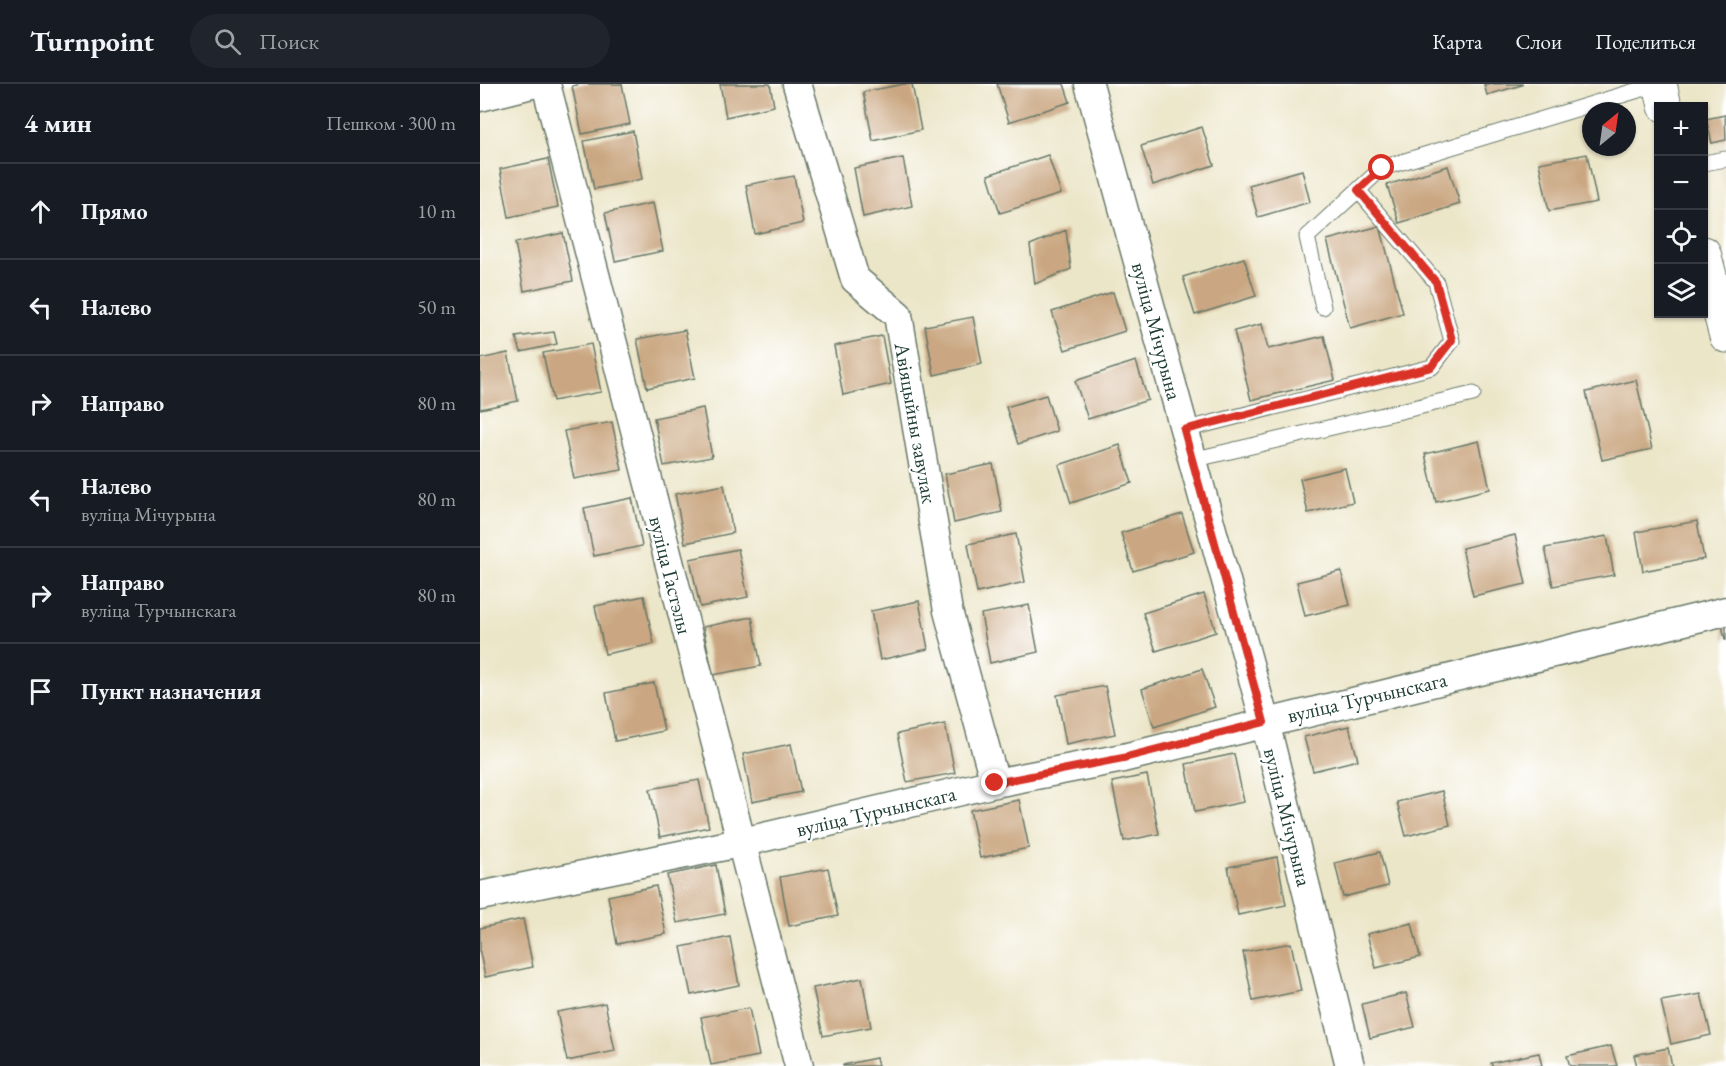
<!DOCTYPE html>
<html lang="ru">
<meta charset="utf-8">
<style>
:root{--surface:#171b24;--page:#20242c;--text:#f1f3f6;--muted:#9ea1a6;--line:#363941}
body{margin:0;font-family:"EB Garamond",serif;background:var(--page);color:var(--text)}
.controls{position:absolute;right:18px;top:18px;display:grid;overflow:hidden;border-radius:0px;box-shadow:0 2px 4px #0004}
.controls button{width:54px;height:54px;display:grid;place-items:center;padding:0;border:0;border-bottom:2px solid var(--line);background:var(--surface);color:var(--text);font:30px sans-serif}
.compass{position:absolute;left:1102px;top:18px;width:54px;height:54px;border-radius:50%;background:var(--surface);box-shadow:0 2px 4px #0004;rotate:29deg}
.stop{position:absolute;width:18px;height:18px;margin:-14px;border:4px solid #d93025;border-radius:50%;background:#fff}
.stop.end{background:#d93025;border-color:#fff;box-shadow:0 2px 6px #0008}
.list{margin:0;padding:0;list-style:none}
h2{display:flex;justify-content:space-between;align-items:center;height:78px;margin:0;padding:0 24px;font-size:26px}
h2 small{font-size:20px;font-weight:400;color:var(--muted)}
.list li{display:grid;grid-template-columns:39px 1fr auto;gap:18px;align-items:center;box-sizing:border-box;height:96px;padding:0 24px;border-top:2px solid var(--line)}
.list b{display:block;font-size:22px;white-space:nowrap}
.list p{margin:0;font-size:20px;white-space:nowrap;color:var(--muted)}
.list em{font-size:20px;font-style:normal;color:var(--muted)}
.icon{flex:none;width:33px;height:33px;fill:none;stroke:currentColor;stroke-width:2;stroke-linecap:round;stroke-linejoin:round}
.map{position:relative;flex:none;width:1246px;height:982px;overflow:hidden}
header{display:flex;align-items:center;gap:36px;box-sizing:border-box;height:84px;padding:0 30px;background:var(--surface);border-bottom:2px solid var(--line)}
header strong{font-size:28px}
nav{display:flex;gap:33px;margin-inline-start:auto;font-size:21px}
.search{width:420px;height:54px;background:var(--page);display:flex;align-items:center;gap:15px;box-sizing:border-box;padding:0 21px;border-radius:33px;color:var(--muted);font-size:22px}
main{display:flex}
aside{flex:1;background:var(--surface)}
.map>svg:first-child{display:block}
</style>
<header>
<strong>Turnpoint</strong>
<div class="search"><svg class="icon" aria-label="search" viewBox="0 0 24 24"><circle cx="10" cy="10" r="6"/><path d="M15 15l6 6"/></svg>Поиск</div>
<nav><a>Карта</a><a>Слои</a><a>Поделиться</a></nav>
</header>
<main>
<aside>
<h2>4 мин<small>Пешком · 300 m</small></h2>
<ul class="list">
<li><svg class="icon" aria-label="ahead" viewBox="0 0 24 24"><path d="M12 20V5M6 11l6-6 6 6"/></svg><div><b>Прямо</b></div><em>10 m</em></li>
<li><svg class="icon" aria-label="left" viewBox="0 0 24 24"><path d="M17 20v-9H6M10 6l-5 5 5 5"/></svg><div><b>Налево</b></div><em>50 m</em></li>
<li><svg class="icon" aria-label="right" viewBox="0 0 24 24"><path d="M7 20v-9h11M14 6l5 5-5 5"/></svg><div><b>Направо</b></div><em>80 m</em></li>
<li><svg class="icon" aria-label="left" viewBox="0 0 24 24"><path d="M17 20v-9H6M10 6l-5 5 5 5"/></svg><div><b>Налево</b><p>вуліца Мічурына</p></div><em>80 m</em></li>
<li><svg class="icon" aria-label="right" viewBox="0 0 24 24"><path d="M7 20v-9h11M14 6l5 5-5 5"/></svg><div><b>Направо</b><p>вуліца Турчынскага</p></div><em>80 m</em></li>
<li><svg class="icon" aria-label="arrive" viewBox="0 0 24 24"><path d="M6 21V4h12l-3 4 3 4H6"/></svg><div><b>Пункт назначения</b></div></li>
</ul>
</aside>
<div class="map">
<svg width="1246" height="982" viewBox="0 0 1246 982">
<rect width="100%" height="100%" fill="#fff"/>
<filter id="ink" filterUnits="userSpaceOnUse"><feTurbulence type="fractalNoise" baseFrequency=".0167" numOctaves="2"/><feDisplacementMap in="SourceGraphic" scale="12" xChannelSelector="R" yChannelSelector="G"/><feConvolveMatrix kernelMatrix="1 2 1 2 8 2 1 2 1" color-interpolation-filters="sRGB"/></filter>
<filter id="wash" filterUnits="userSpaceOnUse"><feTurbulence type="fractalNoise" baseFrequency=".008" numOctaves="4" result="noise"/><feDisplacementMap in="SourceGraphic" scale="24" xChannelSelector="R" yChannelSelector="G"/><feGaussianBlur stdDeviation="1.35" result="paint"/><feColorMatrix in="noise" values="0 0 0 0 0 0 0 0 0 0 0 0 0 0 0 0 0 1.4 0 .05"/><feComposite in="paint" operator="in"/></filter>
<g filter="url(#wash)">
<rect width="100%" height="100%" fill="#ece6c9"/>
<path fill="#e2d7b7" d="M1246,31V111L1226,35Z"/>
<g id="blocks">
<path fill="#caa782" d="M101,0H142L150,40L102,50L92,2Z
M240,0H290L294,22L246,33Z
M424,0H432L441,46L393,57L383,8Z
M517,0H584L590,18L529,38Z
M1004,0H1042V1L1007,11Z
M1245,31L1246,56L1232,59L1226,35Z
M722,43L734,81L673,101L661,62Z
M153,47L162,95L114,105L104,57Z
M1107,70L1117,118L1069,127L1059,79Z
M568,71L581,110L520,129L508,91Z
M423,74L432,122L383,133L374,84Z
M68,75L78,123L29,133L20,85Z
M968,82L980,120L919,139L907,101Z
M822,86L830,118L778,133L769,101Z
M314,92L323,139L275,150L266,101Z
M173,119L183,167L135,177L125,129Z
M900,142L923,229L870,244L847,156Z
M586,146L591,185L555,200L550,161Z
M83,149L93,197L44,207L35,159Z
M764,174L776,212L715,231L703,193Z
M633,208L645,247L585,266L572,228Z
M493,233L502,280L454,291L445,242Z
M782,240L788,265L844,252L855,296L771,316L754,247Z
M205,246L215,294L167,304L157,255Z
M74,248L77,260L41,268L36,253Z
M402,252L411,300L363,311L354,262Z
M111,260L121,308L73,317L63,269Z
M28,269L38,317L0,325V275Z
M656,277L668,316L608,335L595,297Z
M1156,296L1172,365L1122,376L1106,308Z
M566,311L577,347L538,360L526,323Z
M223,324L232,373L184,382L174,334Z
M132,338L142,386L94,395L84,347Z
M999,357L1010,405L956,418L945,370Z
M640,361L652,399L591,419L579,381Z
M513,380L522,428L474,439L465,390Z
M865,384L873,418L828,429L820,395Z
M244,401L253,449L205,459L195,410Z
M152,414L162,462L114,472L104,424Z
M702,430L714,468L653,487L641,449Z
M1217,437L1224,475L1163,487L1156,448Z
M536,450L545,498L497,509L488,460Z
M1035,451L1046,500L993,512L982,464Z
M1127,452L1134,491L1073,502L1065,464Z
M258,465L268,513L220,523L210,475Z
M861,487L870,521L825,532L817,498Z
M724,510L736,548L676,567L663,529Z
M164,512L174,560L125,570L115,522Z
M439,517L448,565L400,576L391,527Z
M549,521L558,568L510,579L501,530Z
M272,533L281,582L233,591L223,543Z
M1246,539V556H1245L1242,540Z
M722,585L735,623L674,643L662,605Z
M174,599L184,647L135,657L126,609Z
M625,602L635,650L586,660L577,611Z
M465,640L475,689L427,698L417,650Z
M869,642L878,676L833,687L824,653Z
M311,660L321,708L272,718L263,670Z
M754,670L764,718L715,728L706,680Z
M667,691L679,750L644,757L632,698Z
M219,696L229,743L180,753L170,705Z
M962,707L970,741L926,752L917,718Z
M539,716L549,764L500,774L490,726Z
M900,768L908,802L863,813L855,779Z
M797,773L806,821L758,831L748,783Z
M236,781L245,830L197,839L187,791Z
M348,784L358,832L309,842L300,793Z
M176,802L186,850L137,860L128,812Z
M43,835L53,883L5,893L0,869V844Z
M932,839L940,873L896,884L887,850Z
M250,853L259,901L211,911L201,863Z
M811,859L821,907L773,917L763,868Z
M382,894L391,943L343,952L333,904Z
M926,909L935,943L890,954L882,920Z
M1221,910L1231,951L1191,960L1181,917Z
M125,919L135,967L87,977L77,928Z
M269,924L279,972L231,981L221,933Z
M1131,962L1137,982H1090L1087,972Z
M1188,964L1192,982H1157L1154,971Z
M1059,969L1062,982H1012L1011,979Z
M396,974L398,982H363V981Z"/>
</g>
</g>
<g filter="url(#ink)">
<use href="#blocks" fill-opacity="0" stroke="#677868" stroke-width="1.5"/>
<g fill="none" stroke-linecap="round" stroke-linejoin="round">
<defs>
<path id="lane" d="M1224,79L1246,75
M843,223L827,153L902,84L1178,0
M704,346L952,283L972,257L956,198L878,106
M712,376L993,310"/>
<path id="street" d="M66,0L319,982
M317,0L375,195L418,231L468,527L515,699
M609,0L785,638L870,982
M0,13L52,0
M0,812L259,759L515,699L643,674L1246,527"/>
<path id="secondary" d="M1180,0L1185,22
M1224,169L1246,252"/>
</defs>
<use href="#lane" stroke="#677868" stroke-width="17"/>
<use href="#street" stroke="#677868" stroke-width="31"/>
<use href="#secondary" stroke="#677868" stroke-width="35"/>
<use href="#lane" stroke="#fff" stroke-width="15"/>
<use href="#street" stroke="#fff" stroke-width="28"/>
<use href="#secondary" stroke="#fff" stroke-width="33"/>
</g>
</g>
<g fill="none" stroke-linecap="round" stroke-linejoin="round" filter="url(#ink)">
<path stroke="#d93025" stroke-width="8" d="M515,699L643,674L784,638L704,346L951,283L972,256L956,198L878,106L902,84"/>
</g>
<g text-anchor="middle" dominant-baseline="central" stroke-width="4.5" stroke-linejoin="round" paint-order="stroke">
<g font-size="21" fill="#1f3d34" stroke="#fff">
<text transform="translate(677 247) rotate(75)">вуліца Мічурына</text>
<text transform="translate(436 339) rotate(80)">Авіяцыйны завулак</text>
<text transform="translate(191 491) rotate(76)">вуліца Гастэлы</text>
<text transform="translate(887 613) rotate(-13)">вуліца Турчынскага</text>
<text transform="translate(396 727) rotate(-13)">вуліца Турчынскага</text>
<text transform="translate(808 733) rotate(76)">вуліца Мічурына</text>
</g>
</g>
</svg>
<div class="controls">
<button>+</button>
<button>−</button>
<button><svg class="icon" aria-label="locate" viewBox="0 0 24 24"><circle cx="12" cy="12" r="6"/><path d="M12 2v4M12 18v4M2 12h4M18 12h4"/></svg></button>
<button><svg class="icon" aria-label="layers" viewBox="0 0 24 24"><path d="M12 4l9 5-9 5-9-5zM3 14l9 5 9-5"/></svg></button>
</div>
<svg class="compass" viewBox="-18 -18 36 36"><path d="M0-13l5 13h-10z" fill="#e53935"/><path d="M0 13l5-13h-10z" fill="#9ea1a6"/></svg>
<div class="stop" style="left:902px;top:84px"></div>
<div class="stop end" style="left:515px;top:699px"></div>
</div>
</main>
